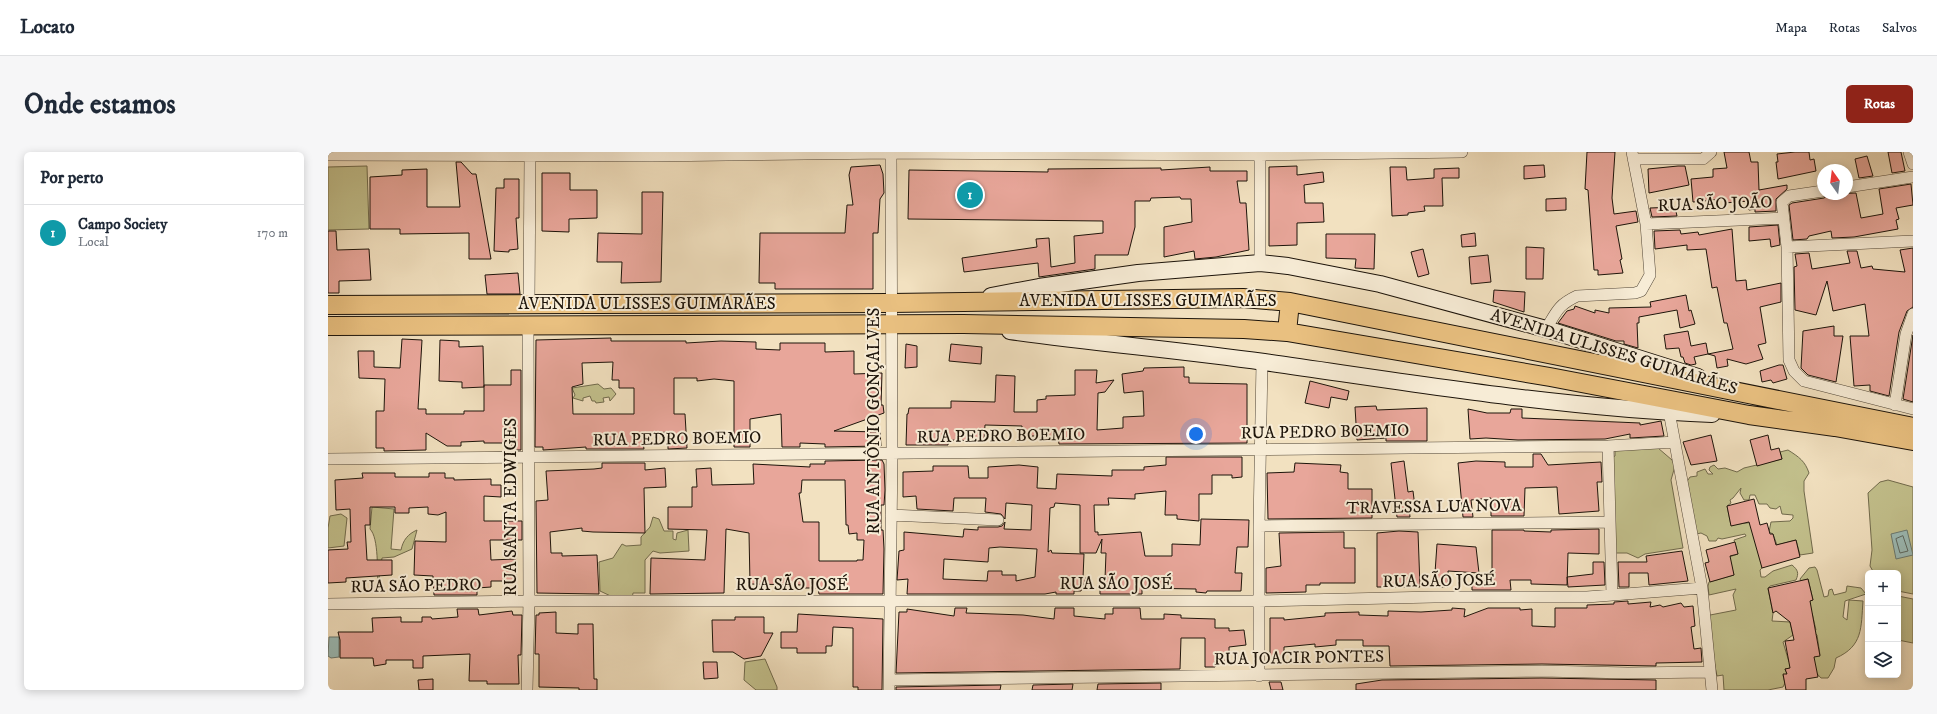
<!DOCTYPE html>
<html lang="pt">
<meta charset="utf-8">
<style>
:root{--surface:#fff;--page:#f6f6f7;--text:#1f2937;--muted:#747a83;--line:#e0e1e3;--accent:#8f2418}
body{margin:0;font-family:"IM FELL DW Pica",serif;background:var(--page);color:var(--text)}
.controls{position:absolute;right:12px;bottom:12px;display:grid;overflow:hidden;border-radius:6px;box-shadow:0 2px 10px #0003}
.controls button{width:36px;height:36px;display:grid;place-items:center;padding:0;border:0;border-bottom:1px solid var(--line);background:var(--surface);color:var(--text);font:20px sans-serif}
.compass{position:absolute;left:1489px;top:12px;width:36px;height:36px;border-radius:50%;background:var(--surface);box-shadow:0 2px 10px #0003;rotate:346deg}
.you{position:absolute;left:868px;top:282px;width:14px;height:14px;margin:-10px;border:3px solid #fff;border-radius:50%;background:#1a73e8;box-shadow:0 0 0 6px #1a73e833}
.badge{display:grid;place-items:center;width:26px;height:26px;border-radius:50%;background:var(--accent);color:#fff;font-size:13px;font-weight:700}
.pin{position:absolute;translate:-50% -50%;border:2px solid #fff;box-shadow:0 1px 4px #0006}
.list{margin:0;padding:0;list-style:none}
h2{display:flex;justify-content:space-between;align-items:center;height:52px;margin:0;padding:0 16px;font-size:17px}
h2 small{font-size:13px;font-weight:400;color:var(--muted)}
.list li{display:grid;grid-template-columns:26px 1fr auto;gap:12px;align-items:center;box-sizing:border-box;height:56px;padding:0 16px;border-top:1px solid var(--line)}
.list b{display:block;font-size:15px;white-space:nowrap}
.list p{margin:0;font-size:13px;white-space:nowrap;color:var(--muted)}
.list em{font-size:13px;font-style:normal;color:var(--muted)}
.icon{flex:none;width:22px;height:22px;fill:none;stroke:currentColor;stroke-width:2;stroke-linecap:round;stroke-linejoin:round}
.map{position:relative;flex:none;width:1585px;height:538px;overflow:hidden;border-radius:6px}
header{display:flex;align-items:center;gap:24px;box-sizing:border-box;height:56px;padding:0 20px;background:var(--surface);border-bottom:1px solid var(--line)}
header strong{font-size:19px}
nav{display:flex;gap:22px;margin-inline-start:auto;font-size:14px}
.intro{display:flex;align-items:center;justify-content:space-between;box-sizing:border-box;height:96px;padding:0 24px}
h1{margin:0;font-size:28px}
.button{padding:10px 18px;border-radius:6px;background:var(--accent);color:#fff;font-size:14px;font-weight:700}
main{display:flex;gap:24px;padding:0 24px}
aside{flex:1;background:var(--surface);border-radius:6px;box-shadow:0 2px 10px #0003}
.map>svg:first-child{display:block}
</style>
<header>
<strong>Locato</strong>
<nav><a>Mapa</a><a>Rotas</a><a>Salvos</a></nav>
</header>
<div class="intro"><h1>Onde estamos</h1><a class="button">Rotas</a></div>
<main>
<aside>
<h2>Por perto<small></small></h2>
<ul class="list">
<li><span class="badge" style="background:#0f9aa8">1</span><div><b>Campo Society</b><p>Local</p></div><em>170 m</em></li>
</ul>
</aside>
<div class="map">
<svg width="1585" height="538" viewBox="0 0 1585 538">
<rect width="100%" height="100%" fill="#f2e1c0"/>
<filter id="stains"><feTurbulence type="fractalNoise" baseFrequency=".005" numOctaves="4"/><feColorMatrix values="0 0 0 0 .2 0 0 0 0 .09 0 0 0 0 .02 0 0 0 .5 -.17"/></filter>
<radialGradient id="worn" r=".72"><stop offset=".6" stop-color="#630" stop-opacity="0"/><stop offset="1" stop-color="#630" stop-opacity=".3"/></radialGradient>
<path fill="#c3c18d" stroke="#706a4c" d="M39,14L41,77L0,78V15Z
M270,232L276,237L283,236L288,242L282,249L281,245L275,246L276,250L268,251L267,249H264L262,244L255,246V249L245,246L247,243L244,236Z
M1330,296L1344,308L1347,314L1343,328L1355,396L1317,402L1310,406L1299,401H1286L1283,306L1287,304V298Z
M1460,298C1471,305 1477,309 1481,321L1476,329V339L1485,401L1472,403L1468,388L1449,393L1445,382L1441,380L1443,370L1462,369L1465,366V363L1454,362L1452,354L1448,357L1442,356L1439,352H1431L1427,343H1422L1421,348H1416L1412,341L1413,336L1405,346L1402,348L1403,351L1399,354L1403,373L1426,370L1434,416L1432,418L1433,425H1437L1445,419L1464,413C1470,418 1471,421 1468,428L1442,434L1440,437L1445,461L1444,469L1462,470L1465,483L1455,490L1461,510L1492,503L1489,483L1485,479L1488,478L1484,461L1458,467L1455,456L1485,448L1480,427L1473,429L1472,427L1481,416L1487,415L1489,418L1496,445L1500,444L1501,438L1504,437L1506,443L1518,440L1519,434L1533,436L1538,442L1517,449L1515,465L1519,468L1521,448L1535,449C1533,476 1535,494 1508,506L1506,516L1500,526H1493L1481,513L1457,517L1459,522L1455,523L1457,531L1455,535L1440,538H1396L1395,523L1389,524L1377,464L1408,458L1405,443L1408,437L1381,443L1380,434L1381,430L1406,423L1401,405L1410,402L1406,388L1418,384L1417,382L1394,387L1390,386L1388,389H1381L1379,384L1373,381L1364,383L1358,331L1362,325L1369,324V320L1377,317L1380,322H1385L1381,318L1382,315L1386,313L1390,317L1397,316L1409,320L1416,316L1454,307L1452,300Z
M1560,328L1585,335V442L1570,439V421H1546L1542,414L1544,398L1540,341L1552,330Z
M44,355L66,357L63,397L73,398C75,388 80,382 89,378L84,397L66,405L54,406L50,433C49,420 51,386 42,377Z
M13,362L19,366L16,394L0,396V376L2,364Z
M325,365L331,367L336,379H345V387L348,388L349,381L360,378L361,399L332,401L325,399L317,408V441H305L304,447H289L272,439L271,410L285,406L294,392L298,394L313,393V385L322,375Z
M1570,444L1585,447V491L1570,488Z
M437,507L449,535V538H428L416,528L417,510Z"/>
<path fill="#9cbcb7" stroke="#697972" d="M1579,378L1585,403L1568,407L1563,382Z
M1,485H11V505L3,506L0,504Z"/>
<g fill="none" stroke-linecap="round" stroke-linejoin="round">
<path stroke="#5c6860" stroke-width="1" d="M1575,384L1580,399L1572,401L1568,387Z"/>
</g>
<path fill="#e8a69a" stroke="#1d140a" fill-rule="evenodd" d="M1259,0H1287L1284,46L1286,62L1308,59L1310,70L1288,74L1294,107L1292,108L1295,121L1270,123V118H1266L1260,38L1257,37Z
M1396,0H1421L1423,10H1430L1431,38L1459,33V37L1448,47V59L1427,60V57L1421,58V49L1396,51L1395,47L1365,50L1363,27L1385,25V17L1399,16Z
M1467,0H1481L1482,8L1486,7L1488,19L1450,27L1448,10H1450L1449,2Z
M1560,0H1573L1577,19L1564,21Z
M1539,4L1545,24L1531,26L1527,7Z
M128,10H133L144,22H148L163,107H141V81L72,82V77H42V25L74,23V18L99,17V55H132Z
M552,13L555,22L556,41L552,47L550,81H545V137H447V131H431L432,81H517L519,53H525L521,23L523,15Z
M1216,13L1217,25L1196,27V14Z
M969,14V23L995,20L996,30L976,33L977,51H995L996,70L969,71V93L941,94V15Z
M1350,14H1357L1361,33L1321,41L1320,17Z
M882,15V19H919V29H909L912,51H918L921,98L888,105L867,107L866,99L836,105V75L864,70L863,47H853L852,45L823,46L822,49H807V75L800,103H767V117L711,125L710,111L636,120L634,106L709,95L708,87L721,86L723,115L747,111L746,84L775,81V69L580,67L581,18L720,20V17L833,16V18Z
M1062,15H1078L1079,28L1106,26V17L1131,16V26H1114L1115,54H1096L1097,59L1080,61V63L1064,64Z
M214,21H242V38H269V66L241,67V80L214,79Z
M176,27H191V66H188L190,97L181,98V100L166,99L168,36H176Z
M1583,32L1585,53L1568,56L1571,67L1568,68L1570,77L1526,85L1504,86L1503,79L1481,84L1479,87L1465,88L1461,53L1464,51L1496,46L1502,42L1528,41L1533,66L1555,62L1551,37Z
M314,40H335L333,130L293,131L294,110H269L270,81L314,82Z
M1238,46V58L1218,59V47Z
M1347,55L1349,64L1324,65L1322,56Z
M1450,73L1452,93L1443,95L1442,87L1421,89V75Z
M1404,77L1408,129L1418,128L1419,138L1453,131V150L1432,155L1438,191L1430,193L1435,207L1418,212L1399,207L1400,214L1389,216L1387,204L1380,202L1366,205L1368,212L1363,213L1357,211L1355,205H1353L1351,196L1338,197L1336,183L1360,179L1363,194L1378,191L1380,202L1405,197L1399,171H1396L1389,135L1384,136L1378,97L1359,98V93L1327,97L1326,79L1352,78L1353,82L1370,80L1371,83Z
M0,79H8L9,98L41,97L43,128L11,129V141H0Z
M1147,81L1148,94L1134,95L1133,83Z
M998,82H1047L1046,117L1027,116L1028,107L998,106Z
M1198,95L1216,96L1215,127H1198Z
M1585,96V155L1579,159L1571,180L1561,244L1542,239V233L1526,234L1522,184H1541L1537,152L1505,159L1499,129L1488,163L1467,158L1466,115L1469,114L1467,102L1481,101L1484,117L1522,111L1519,99H1529L1533,116L1544,114L1545,117L1577,120L1572,98Z
M1095,97L1101,122L1090,125L1083,100Z
M1160,103L1163,130L1143,132L1141,105Z
M190,121L192,142H159L157,123Z
M1166,138L1197,140L1196,160L1165,150Z
M1358,143L1361,159L1363,158L1367,172L1352,176L1349,158L1311,165V171H1309L1310,196L1296,192V189H1288L1230,171L1239,159L1246,157L1247,154L1267,161V158L1281,161V156L1323,155L1322,150Z
M1506,174V184H1515L1508,230L1480,223L1473,216L1475,179Z
M1585,183V250L1575,247Z
M283,186V189H358V191L393,189L428,190V197L452,198V191H497V200L526,199V222L554,221L553,253H555L556,261L506,279L552,280L553,294L497,295V292L472,291V295H454L453,262L422,267V295H406V229L386,227L369,229V226H346V262H357L359,296L340,297V280L314,282L316,297H258V295L215,298V295H207L208,188ZM285,210L284,228H291V236H306V262H245L244,235L255,232L254,211Z
M74,187L94,188L90,257H98V262H136V259H156V233H183V218H193V298H183V291H156V289L133,290V294H119L98,281V298L56,299V296H48V259H56L57,227L31,226L30,199H46V215L72,216Z
M112,188L131,189V195L155,194L156,235L134,236V230L111,229Z
M578,192L589,194V215L577,216Z
M623,192L654,195L653,212L621,209Z
M1451,213H1455L1459,227L1445,231L1443,228L1434,230L1432,219Z
M856,215V225H861V231L919,232V291L731,292L730,285L710,286L709,284H694V274L657,273L656,289L620,288V293H578L579,262H580L581,256H623V249L667,250L668,223L687,224L686,260H709V248L718,247V244L747,243V218H769L768,231L786,228L777,240L770,241L769,278L795,276V265L816,264L815,239L796,241L794,222L815,219L816,216Z
M982,229L1021,239L1019,248L1003,245L1001,256L977,251Z
M1048,254L1049,258L1099,256V289H1058V286L1029,288L1027,255Z
M1140,257L1159,261H1182L1183,257H1194V266L1312,271V273L1333,269L1336,284L1302,286V282L1277,287L1190,288L1158,286L1142,287Z
M1383,283L1389,309L1363,313L1355,290Z
M1440,283L1443,298L1451,296L1454,307L1429,314L1422,288Z
M1205,302H1213L1220,313L1273,310L1274,330H1269L1271,359L1231,362L1229,335L1197,336L1196,364H1163V346L1143,348L1145,365H1135L1130,311L1148,309L1177,310V315H1205Z
M838,305H914V325L904,326V323H884V342H871V369L849,367V363H837L838,339L807,342V347L780,346L781,353H766L767,380H770V383L813,380L817,404H844V392L872,393L873,367L921,368L920,395H909L907,421H914L913,439H879L878,441L868,440V437L814,436V442H772V427H777L778,401H773L774,387L768,401H752V353L727,351L726,355L722,356L720,400L723,398L724,401L756,402L755,426H758L753,439H746V442H728V440L717,442H579L580,427L569,428L571,399L576,398V380L635,385L636,377L650,378V375H670L674,374L677,370L676,377L703,378L704,353L678,351L677,367L673,362L657,360L658,346H626L625,359L589,357L588,344L575,345V320L605,319V314H640L641,326H660V315L691,313L710,315L709,336L728,337L729,322L784,324V318H816V315L838,313ZM672,395L709,397L707,425L688,429V423H674V419H660L659,429L615,427L616,407L660,410L661,396Z
M554,308L556,312L557,338L556,353H553V378H555L556,397L555,442H491L490,436H474V433L422,432L421,381L398,377L396,441L322,442L323,406L377,408L379,378L340,377V355H364V335H369L368,317L383,316L384,333L426,332L425,312L482,315V312H497V309ZM474,328H517L518,373H520L521,382L529,381V388H536L535,408H529V409H491V370H475L471,341H473Z
M1076,309L1080,340L1085,339L1087,355L1081,356L1082,365H1069L1063,311Z
M274,311H317V318L337,316L338,335L316,336L317,381L265,380L254,379V376L222,380L223,401H234V404L269,403L271,442L209,441L208,349L220,348L218,319L266,317L274,316Z
M967,311L1013,313L1012,320L1020,321V337H1044V366L940,367L939,321L966,320Z
M34,321H67V325H101V321H117V326H126V328L163,327V333H173V345L156,344V369H194V388H162L163,408L187,407L188,429H163V435L149,436V443H106L105,424L86,423L87,389L118,390V360L110,363L100,362V355L81,356V361H67V355H42V373H37L39,408H64V423L18,426V430L0,431V398L20,397L19,390H23L22,357L8,358L7,328L35,326Z
M1426,347L1432,373L1439,371L1442,382H1445L1448,393L1468,388L1472,405L1434,416L1421,370L1403,374L1399,354Z
M1271,377V402L1240,401L1239,433L1203,432V428H1182L1183,438H1144V429L1164,428V378H1196V379L1223,380V378Z
M1071,379L1090,380L1092,435H1049V381Z
M1016,380V396H1027V431H992V433H978V440L938,441V416L953,414L951,381Z
M1407,390L1410,402L1402,404L1406,423L1382,430L1377,411L1381,410L1378,398Z
M1109,392L1148,395L1151,421L1120,419V435H1106Z
M1354,399L1360,429L1321,433L1320,421H1301V435H1291L1290,410H1319L1318,404Z
M1265,410H1276L1277,433L1240,435L1239,425L1265,422Z
M1480,427L1485,448L1482,449L1492,504L1486,505L1490,525L1478,527V538H1458L1455,522H1459L1457,517L1462,516L1457,489L1466,488L1462,470L1448,459L1445,461L1440,436Z
M1300,449V452L1323,450L1322,455L1332,453L1335,455L1353,451L1356,455L1365,454L1367,474L1363,475L1366,497L1373,496L1374,510L1328,511V514L1214,512L1062,514L1061,494H1035V488H1008V493L987,495V492L956,495V511H942V466H956V468L997,464V461L1031,460V463L1060,464V459L1093,460L1124,458V456L1137,457L1136,465L1160,456H1192V458L1204,457V474L1227,475V456H1259V453L1286,452V450Z
M627,456H639L638,461L695,463L726,467L727,456H746V464L777,467V462H785V456H812L813,467H836V462L853,463V466L887,467V476H901V479L916,478L918,493L901,495V509H887V515H877V486H853L852,517L568,521L571,460H579V457L626,464Z
M129,457H150L151,463L184,459L185,463H194L193,503H190L191,532H159V529H141L142,502L95,504V516H85V508H58V512L46,514L45,506H12V488L10,480H45L44,466L73,465V470H94V465H103L104,467L130,465Z
M228,460V481L250,482V472H265L266,527H269V538H251V536L211,535V502H207L208,463H211V461Z
M470,462L555,467L554,538H530V535H525V476L505,475L504,494H498V501H469V496H453V480H469Z
M407,465H436V481H445L433,504L416,507L405,500H385L384,468H407Z
M375,510H389L390,526L376,527Z
M1214,526L1328,528V538H1028V532L1054,528Z
M105,527V538H91L90,528Z
M941,530H953L955,538H943Z
M833,531V538H769L770,532Z
M745,532L744,538H704L705,533Z
M673,533L672,538H568V535Z"/>
<g fill="none" stroke-linecap="round" stroke-linejoin="round">
<defs>
<path id="street" d="M932,0V111
M1581,0L1585,12
M0,3L324,4L563,1L932,3L1134,0
M1305,7H1375L1383,0
M1519,35L1585,25
M1495,39L1461,44L1454,50L1459,95L1461,208L1466,219L1476,229L1585,257
M1318,72L1456,66
M1459,95L1585,89
M201,152L202,4
M1218,177C1229,159 1230,153 1249,144L1307,141L1313,139L1322,123L1318,72L1304,0
M1567,253L1578,182L1585,162
M1340,254L1374,436L1384,538
M1280,294L1284,443
M0,307L1280,294L1347,290
M563,363L670,368
M931,374L1281,370
M0,452L201,449H930L1106,445H1259L1374,436
M931,524V374L934,210
M561,528L1214,519L1300,521L1382,520
M199,538L201,449L200,173
M561,538L564,302L563,0"/>
<path id="secondary" d="M663,144L711,135L810,121L932,111L960,114L1052,132L1218,177L1370,225
M682,179C767,191 852,198 936,210C1085,231 1233,256 1384,262"/>
<path id="primary" d="M0,153L563,151L915,146L962,150L1585,275
M0,174L635,172L916,177L959,180L1222,225L1421,263L1507,275L1585,289
M959,180L962,150"/>
</defs>
<use href="#street" stroke="#524738" stroke-width="12"/>
<use href="#secondary" stroke="#1d140a" stroke-width="18"/>
<use href="#primary" stroke="#1d140a" stroke-width="20"/>
<use href="#street" stroke="#f7ecd6" stroke-width="11"/>
<use href="#secondary" stroke="#f7ecd6" stroke-width="16"/>
<use href="#primary" stroke="#e9c080" stroke-width="18"/>
</g>
<g text-anchor="middle" dominant-baseline="central" stroke-width="4" stroke-linejoin="round" paint-order="stroke">
<g font-size="17" fill="#1d140a" stroke="#f7ecd6">
<text transform="translate(1387 52) rotate(-2)">RUA SÃO JOÃO</text>
<text x="820" y="149">AVENIDA ULISSES GUIMARÃES</text>
<text x="319" y="152">AVENIDA ULISSES GUIMARÃES</text>
<text transform="translate(1286 200) rotate(17)">AVENIDA ULISSES GUIMARÃES</text>
<text transform="translate(546 269) rotate(-90)">RUA ANTÔNIO GONÇALVES</text>
<text transform="translate(997 280) rotate(-1)">RUA PEDRO BOEMIO</text>
<text transform="translate(673 284) rotate(-1)">RUA PEDRO BOEMIO</text>
<text transform="translate(349 287) rotate(-1)">RUA PEDRO BOEMIO</text>
<text transform="translate(183 355) rotate(-90)">RUA SANTA EDWIGES</text>
<text transform="translate(1106 355) rotate(-1)">TRAVESSA LUA NOVA</text>
<text transform="translate(1111 429) rotate(-1)">RUA SÃO JOSÉ</text>
<text x="788" y="432">RUA SÃO JOSÉ</text>
<text x="464" y="433">RUA SÃO JOSÉ</text>
<text transform="translate(88 434) rotate(-1)">RUA SÃO PEDRO</text>
<text transform="translate(971 506) rotate(-1)">RUA JOACIR PONTES</text>
</g>
</g>
<rect width="100%" height="100%" filter="url(#stains)"/>
<rect width="100%" height="100%" fill="url(#worn)"/>
</svg>
<div class="controls">
<button>+</button>
<button>−</button>
<button><svg class="icon" aria-label="layers" viewBox="0 0 24 24"><path d="M12 4l9 5-9 5-9-5zM3 14l9 5 9-5"/></svg></button>
</div>
<svg class="compass" viewBox="-18 -18 36 36"><path d="M0-13l5 13h-10z" fill="#e53935"/><path d="M0 13l5-13h-10z" fill="#747a83"/></svg>
<div class="you"></div>
<div class="pin badge" style="left:642px;top:43px;background:#0f9aa8">1</div>
</div>
</main>
